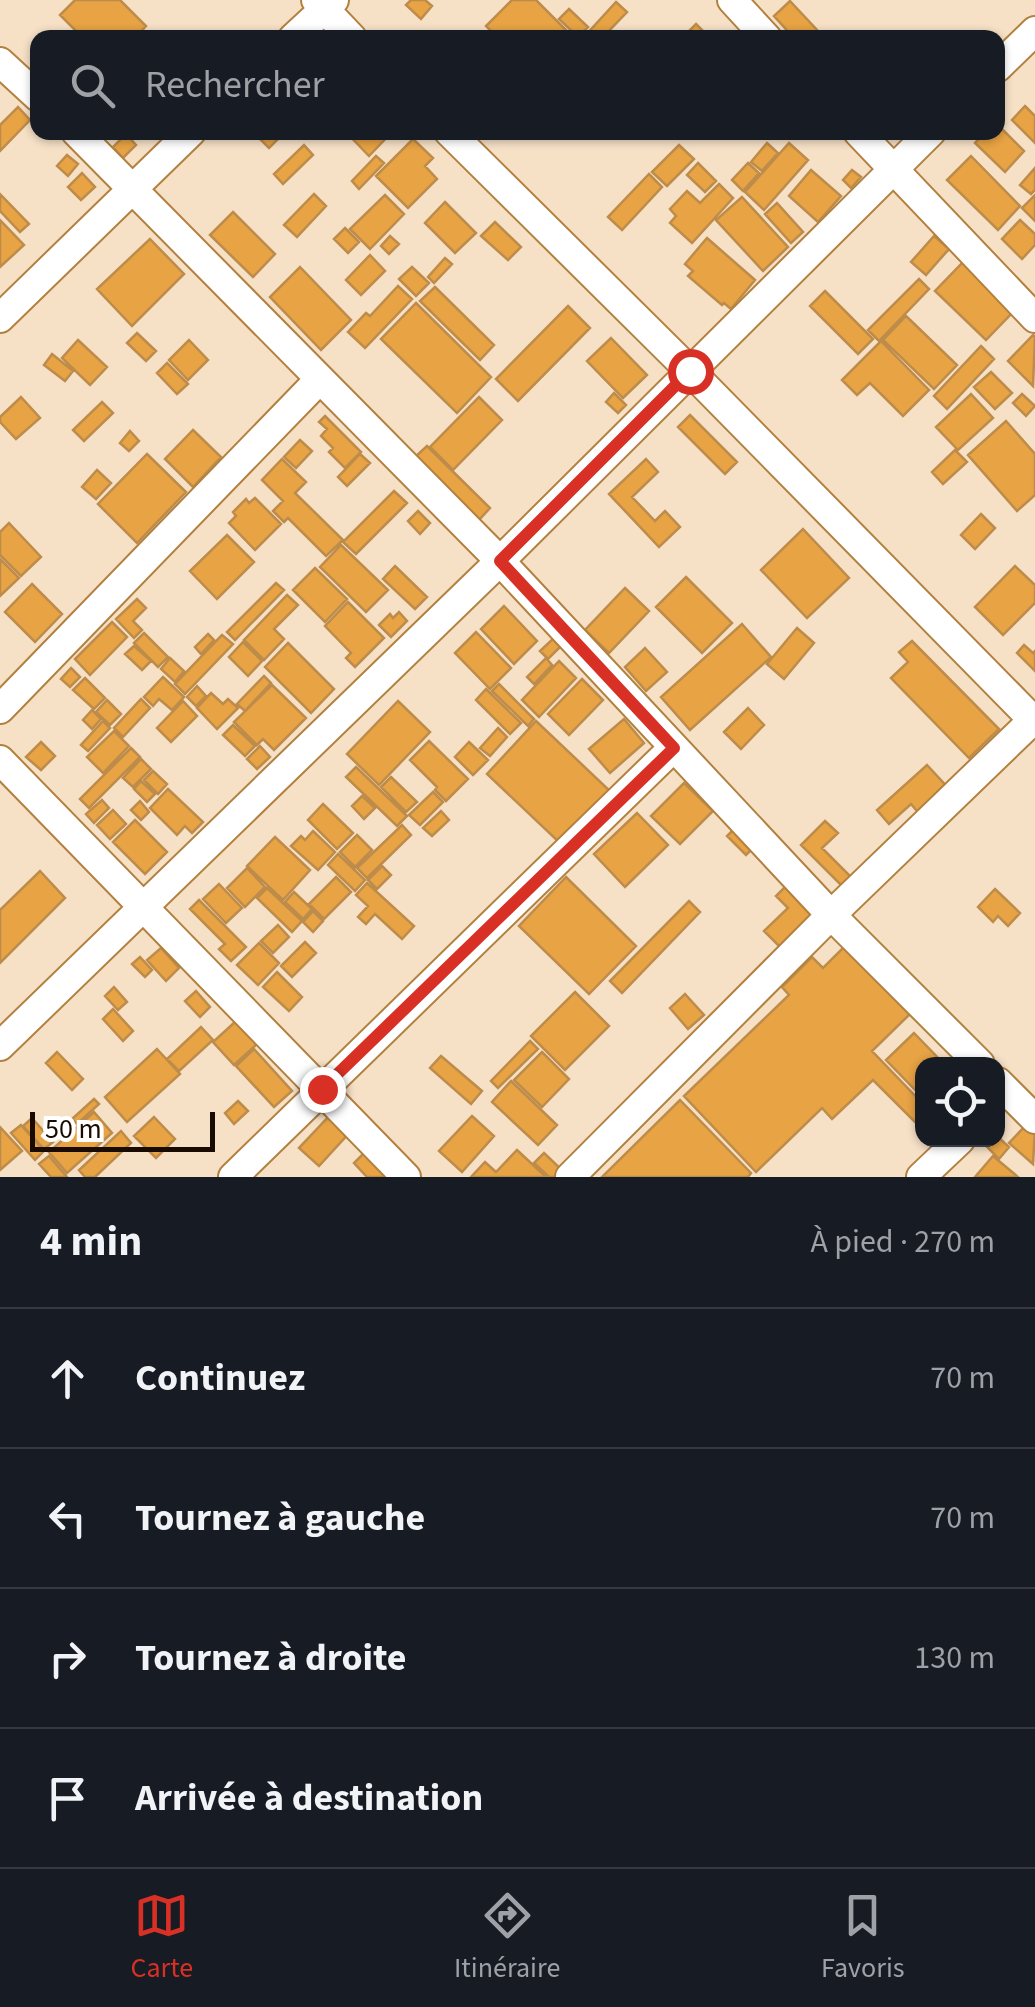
<!DOCTYPE html>
<html lang="fr">
<meta charset="utf-8">
<style>
:root{--surface:#171b24;--page:#20242c;--text:#f1f3f6;--muted:#9ea1a6;--line:#363941;--accent:#d93025}
body{margin:0;font-family:"Source Sans 3",sans-serif;background:var(--page);color:var(--text)}
.controls{position:absolute;right:30px;bottom:30px;display:grid;overflow:hidden;border-radius:20px;box-shadow:0 2px 8px #0004}
.controls button{width:90px;height:90px;display:grid;place-items:center;padding:0;border:0;border-bottom:2px solid var(--line);background:var(--surface);color:var(--text);font:50px sans-serif}
.scale{position:absolute;left:30px;bottom:25px;width:185px;box-sizing:border-box;padding-left:10px;border:5px solid #190b00;border-top:0;font-size:28px;line-height:35px;white-space:nowrap;color:#190b00;-webkit-text-stroke:8px #fff;paint-order:stroke}
.stop{position:absolute;width:30px;height:30px;margin:-22px;border:8px solid #d93025;border-radius:50%;background:#fff}
.stop.end{background:#d93025;border-color:#fff;box-shadow:0 2px 10px #0008}
.list{margin:0;padding:0;list-style:none}
h2{display:flex;justify-content:space-between;align-items:center;height:130px;margin:0;padding:0 40px;font-size:42px}
h2 small{font-size:32px;font-weight:400;color:var(--muted)}
.list li{display:grid;grid-template-columns:65px 1fr auto;gap:30px;align-items:center;box-sizing:border-box;height:140px;padding:0 40px;border-top:2px solid var(--line)}
.list b{display:block;font-size:38px;white-space:nowrap}
.list em{font-size:32px;font-style:normal;color:var(--muted)}
.icon{flex:none;width:55px;height:55px;fill:none;stroke:currentColor;stroke-width:2;stroke-linecap:round;stroke-linejoin:round}
.map{position:relative;flex:none;width:1035px;height:1177px;overflow:hidden}
.search{position:absolute;background:var(--surface);box-shadow:0 2px 8px #0004;left:30px;right:30px;top:30px;height:110px;display:flex;align-items:center;gap:25px;box-sizing:border-box;padding:0 35px;border-radius:20px;color:var(--muted);font-size:38px}
.sheet{height:690px;background:var(--surface)}
nav{display:flex;justify-content:space-around;align-items:center;box-sizing:border-box;height:140px;border-top:2px solid var(--line);background:var(--surface);font-size:28px;color:var(--muted)}
nav a{display:grid;justify-items:center;gap:5px}
nav .on{color:var(--accent)}
.map>svg:first-child{display:block}
</style>
<div class="map">
<svg width="1035" height="1177" viewBox="0 0 1035 1177">
<rect width="100%" height="100%" fill="#f6e1c7"/>
<path fill="#e7a344" stroke="#be8c4a" stroke-width="2.5" d="M75,0H120L146,26L135,38H83L60,15Z
M411,0H425L432,6L421,19L406,5Z
M512,0H536L574,38H498L486,26Z
M790,1L818,31L811,38H794L774,16Z
M616,2L627,12L607,33L612,38H583Z
M569,9L588,27L578,37L559,19Z
M696,24L706,34L702,38H682Z
M1025,106L1035,116V143L1012,120Z
M18,107L30,120L0,151V125Z
M998,125L1024,151L1005,172L975,143L985,132H998Z
M265,132H271L278,139L269,148L259,138Z
M346,132H392L369,156Z
M126,134L136,145L123,158L113,147Z
M413,139L433,158L425,166L437,179L408,208L376,176Z
M767,143L778,153L762,171L751,162Z
M789,143L808,160L764,210L745,192Z
M304,145L313,155L283,184L274,174Z
M679,145L694,159L667,186L652,172Z
M67,155L78,164L68,176L57,166Z
M376,156L384,163L359,189L352,181Z
M971,156L1020,206L998,230L947,180Z
M698,163L716,181L705,192L687,175Z
M748,163L759,173L743,191L732,180Z
M1035,168V190L1031,194L1020,185Z
M811,170L841,196L818,222L789,196Z
M852,170L861,177L851,188L843,180Z
M82,173L95,187L81,200L68,187Z
M649,174L662,187L622,230L608,217Z
M719,184L733,198L692,243L670,223L676,216L670,209L687,191L700,203Z
M0,194L29,224L20,232L0,211Z
M314,194L326,206L297,237L284,225Z
M385,195L404,214L370,249L350,229Z
M1035,195V221L1022,208Z
M742,197L788,247L763,271L716,220Z
M445,202L476,233L455,253L425,223Z
M777,203L803,232L791,243L765,214Z
M233,212L275,254L253,277L210,235Z
M0,220L24,245L0,267Z
M1020,220L1035,234V245L1022,259L1002,239Z
M495,222L521,247L508,260L481,236Z
M345,228L359,242L348,253L334,239Z
M390,236L399,244L389,254L381,246Z
M934,236L949,249L926,275L911,262Z
M707,238L755,280L731,309L724,303L722,305L688,276L693,271L685,264Z
M150,239L184,274L132,326L97,289Z
M370,255L385,271L361,295L346,280Z
M445,258L452,264L434,283L428,277Z
M965,260L1015,310L986,340L935,291Z
M300,267L351,320L321,350L270,297Z
M412,267L429,283L416,296L399,279Z
M919,279L929,289L879,341L868,330Z
M398,286L412,299L365,348L348,332L366,313L370,316Z
M435,287L494,345L480,360L420,301Z
M825,291L873,339L858,354L810,306Z
M416,303L491,377L457,413L381,339Z
M568,306L590,328L518,401L496,379Z
M906,316L957,365L934,389L883,340Z
M137,333L156,351L146,361L127,343Z
M1033,335L1035,337L1033,386L1008,361Z
M611,338L647,375L623,398L587,361Z
M78,340L107,367L90,385L62,358Z
M189,340L208,360L188,380L169,360Z
M881,341L929,390L903,416L870,383L857,395L842,380Z
M981,346L994,359L947,409L934,396Z
M52,354L73,371L65,381L44,365Z
M167,363L188,384L177,394L157,373Z
M991,372L1012,393L995,409L974,387Z
M614,393L626,405L618,413L606,402Z
M971,394L993,418L958,450L936,427Z
M1022,394L1035,406L1026,416L1013,403Z
M21,397L40,418L16,439L0,422V417Z
M479,397L502,420L453,470L430,447Z
M102,402L113,413L84,441L73,430Z
M690,415L737,462L725,474L678,427Z
M325,416L361,452L345,468L329,452L333,448L321,436L327,429L319,422Z
M1006,421L1035,454V495L1017,511L968,455Z
M193,430L221,457L193,487L165,459Z
M130,431L139,441L129,451L120,443Z
M300,440L312,451L296,468L284,457Z
M427,446L490,508L479,520L415,457Z
M955,450L967,462L943,484L932,472Z
M147,454L186,492L137,543L98,504Z
M360,454L370,463L347,486L338,477Z
M282,459L306,482L295,493L343,540L326,556L288,518L284,522L273,511L283,501L262,480Z
M646,459L658,472L632,497L655,521L665,511L680,527L659,547L609,494Z
M97,470L111,483L96,499L82,487Z
M394,491L407,503L356,554L343,542Z
M255,498L281,524L255,550L229,523L236,516L233,512L246,499L249,503Z
M418,511L430,523L420,534L408,521Z
M981,514L995,528L975,549L961,535Z
M9,523L41,557L21,576L0,555V532Z
M803,529L849,578L807,618L761,570Z
M227,535L254,562L217,599L190,571Z
M341,545L388,590L366,612L320,567Z
M0,559L19,578L0,596Z
M395,566L427,597L415,609L383,579Z
M1015,566L1035,585V603L1003,635L975,607Z
M315,568L347,599L325,622L293,590Z
M686,577L732,623L702,653L656,607Z
M276,583L284,590L235,640L227,632Z
M32,584L62,614L35,642L5,612Z
M625,588L649,611L609,653L585,630Z
M287,595L298,605L274,629L284,639L264,660L244,640Z
M137,599L146,608L133,621L142,630L134,638L116,619Z
M348,602L384,638L355,667L346,658L351,653L325,626Z
M504,606L537,641L514,664L481,629Z
M399,612L407,621L391,637L379,625L390,614L393,618Z
M112,622L127,637L90,675L75,659Z
M742,624L771,657L690,730L661,697Z
M797,628L814,643L784,679L767,664Z
M476,632L511,668L490,689L455,653Z
M144,633L168,657L158,667L134,643Z
M208,634L214,640L201,654L195,647Z
M222,635L233,644L185,694L175,684Z
M555,637L563,644L548,659L540,651Z
M912,641L999,729L969,758L891,678L908,662L899,652Z
M243,642L262,661L248,676L229,657Z
M288,643L334,689L311,713L265,667Z
M1024,645L1033,653L1035,651V671L1017,653Z
M134,646L151,661L142,670L125,654Z
M645,648L667,672L646,691L625,667Z
M170,658L184,671L175,682L161,669Z
M546,658L552,665L534,684L527,677Z
M559,661L576,678L539,717L522,700Z
M71,668L80,677L70,687L61,679Z
M264,676L271,683L245,711L237,704Z
M163,677L184,697L172,710L159,699L153,706L144,697Z
M85,678L105,698L94,709L73,690Z
M582,679L603,700L569,735L548,714Z
M499,684L534,719L528,726L492,691Z
M272,685L306,718L274,750L263,739L257,745L234,722Z
M197,686L206,696L196,706L187,697Z
M486,689L521,723L510,734L476,700Z
M211,693L223,704L228,699L238,708L217,729L197,708Z
M141,699L150,708L123,737L114,728Z
M107,700L121,714L110,725L96,712Z
M183,701L197,716L171,742L157,728Z
M398,701L430,732L379,785L347,754Z
M748,708L764,725L741,749L724,732Z
M92,710L101,719L92,729L83,720Z
M624,719L644,743L610,773L589,749Z
M103,721L110,728L88,751L81,745Z
M536,721L611,792L561,844L487,774Z
M233,725L255,746L245,756L223,735Z
M498,728L507,737L490,756L480,748Z
M114,731L129,746L103,773L87,757Z
M429,741L468,779L446,801L435,790L437,787L410,760Z
M41,742L55,756L41,770L26,757Z
M469,742L488,760L473,775L455,757Z
M260,746L270,757L257,769L247,759Z
M131,748L140,757L89,808L80,799Z
M141,759L151,769L133,787L123,778Z
M927,765L951,791L922,817L911,804L889,824L877,810Z
M356,767L407,816L397,826L346,777Z
M153,771L167,784L158,794L144,780Z
M391,777L417,802L406,812L381,787Z
M141,781L155,794L147,802L134,789Z
M684,783L713,811L680,844L651,816Z
M168,789L203,822L192,833L185,826L177,835L150,808Z
M433,792L443,802L420,825L409,815Z
M362,796L375,808L364,819L352,806Z
M102,800L109,808L94,823L86,814Z
M140,801L149,812L141,820L131,810Z
M323,804L353,833L337,849L308,820Z
M113,810L126,824L110,839L97,825Z
M441,811L449,820L432,836L423,828Z
M637,813L668,845L625,887L594,854Z
M135,820L167,852L145,874L113,842Z
M825,821L838,833L822,848L853,879L844,888L801,845Z
M402,825L411,835L367,878L357,868Z
M737,826L756,845L746,855L727,836Z
M313,831L335,852L318,870L291,846L301,836L305,840Z
M357,835L372,850L355,867L340,852Z
M275,837L310,870L283,900L247,866Z
M338,854L365,880L355,891L328,865Z
M382,866L391,875L377,889L368,880Z
M247,868L265,887L245,907L227,888Z
M40,871L65,898L0,963V910Z
M336,877L351,892L324,919L309,904Z
M566,877L636,946L589,994L519,926Z
M367,883L414,926L402,939L375,914L366,924L358,917L368,906L356,895Z
M219,884L242,908L226,923L203,899Z
M787,885L815,914L781,948L764,931L788,908L776,896Z
M267,888L302,921L292,932L257,898Z
M995,889L1020,913L1008,926L998,916L993,922L978,907Z
M294,892L312,909L303,919L285,902Z
M199,900L246,947L231,961L219,949L225,944L190,909Z
M689,901L700,912L622,993L610,981Z
M313,911L323,921L313,932L303,922Z
M278,925L289,937L273,953L261,941Z
M305,942L316,953L292,977L281,966Z
M259,943L279,963L258,985L237,965Z
M845,946L910,1014L872,1051L922,1103V1129L873,1080L832,1119L822,1108L756,1172L684,1096L789,995L782,987L812,957L823,968Z
M161,948L179,968L166,981L147,960Z
M140,957L152,970L145,977L132,964Z
M277,972L302,997L289,1011L263,987Z
M114,987L127,1002L118,1010L105,996Z
M196,991L210,1007L200,1017L185,1001Z
M575,992L609,1026L565,1070L531,1036Z
M685,994L704,1015L688,1029L670,1008Z
M113,1009L133,1031L123,1041L103,1019Z
M236,1021L257,1044L234,1065L213,1042Z
M201,1027L213,1040L179,1071L167,1059Z
M914,1033L944,1064H922V1097L886,1060Z
M530,1041L538,1049L498,1088L491,1081Z
M157,1049L180,1074L127,1122L105,1097Z
M254,1049L292,1091L274,1107L236,1066Z
M57,1052L83,1079L72,1090L46,1063Z
M542,1052L569,1079L542,1107L514,1080Z
M441,1056L482,1091L471,1104L430,1068Z
M511,1081L557,1125L538,1145L492,1102Z
M94,1099L99,1104L77,1124L72,1119Z
M680,1100L751,1173L748,1177H602Z
M238,1101L248,1111L234,1124L225,1113Z
M94,1112L112,1133L67,1173L49,1152Z
M332,1113L351,1131L319,1166L299,1148Z
M472,1116L494,1136L462,1172L439,1151Z
M154,1117L175,1139L156,1158L134,1136Z
M32,1118L53,1142L44,1149L23,1126Z
M1028,1123L1035,1129L1033,1164L1009,1143Z
M21,1125L44,1151L35,1160L11,1133Z
M0,1127L22,1151L0,1170Z
M121,1131L131,1143L95,1177H85L79,1170Z
M998,1137L1009,1147L999,1159L986,1146Z
M368,1149L395,1177H367L354,1163Z
M517,1150L546,1177H471L485,1162L496,1172Z
M544,1153L564,1172L560,1177H549L534,1163Z
M49,1156L67,1177H51L39,1164Z
M993,1156L1018,1177H975Z"/>
<g fill="none" stroke-linecap="round" stroke-linejoin="round">
<defs>
<path id="minor" d="M316,0L352,38
M732,0L767,38
M293,38L334,0
M0,62L38,97
M998,67L1035,31
M76,132L500,561L831,915L980,1064
M449,132L690,371L1035,722
M858,132L1035,318
M0,318L191,132
M0,709L319,380
M0,760L406,1177
M0,1046L500,561L931,132
M998,1082L1035,1119
M233,1177L673,748
M570,1177L831,915L1035,718
M921,1177L960,1140"/>
</defs>
<use href="#minor" stroke="#b3813f" stroke-width="32"/>
<use href="#minor" stroke="#fff" stroke-width="28"/>
</g>
<g fill="none" stroke-linecap="round" stroke-linejoin="round">
<path stroke="#d93025" stroke-width="12" d="M322,1089L674,748L500,561L690,371"/>
</g>
</svg>
<div class="controls">
<button><svg class="icon" aria-label="locate" viewBox="0 0 24 24"><circle cx="12" cy="12" r="6"/><path d="M12 2v4M12 18v4M2 12h4M18 12h4"/></svg></button>
</div>
<div class="scale">50 m</div>
<div class="stop" style="left:690px;top:371px"></div>
<div class="stop end" style="left:322px;top:1089px"></div>
<div class="search"><svg class="icon" aria-label="search" viewBox="0 0 24 24"><circle cx="10" cy="10" r="6"/><path d="M15 15l6 6"/></svg>Rechercher</div>
</div>
<section class="sheet">
<h2>4 min<small>À pied · 270 m</small></h2>
<ul class="list">
<li><svg class="icon" aria-label="ahead" viewBox="0 0 24 24"><path d="M12 20V5M6 11l6-6 6 6"/></svg><div><b>Continuez</b></div><em>70 m</em></li>
<li><svg class="icon" aria-label="left" viewBox="0 0 24 24"><path d="M17 20v-9H6M10 6l-5 5 5 5"/></svg><div><b>Tournez à gauche</b></div><em>70 m</em></li>
<li><svg class="icon" aria-label="right" viewBox="0 0 24 24"><path d="M7 20v-9h11M14 6l5 5-5 5"/></svg><div><b>Tournez à droite</b></div><em>130 m</em></li>
<li><svg class="icon" aria-label="arrive" viewBox="0 0 24 24"><path d="M6 21V4h12l-3 4 3 4H6"/></svg><div><b>Arrivée à destination</b></div></li>
</ul>
</section>
<nav>
<a class="on"><svg class="icon" aria-label="map" viewBox="0 0 24 24"><path d="M3 6l6-2 6 2 6-2v14l-6 2-6-2-6 2zM9 4v14M15 6v14"/></svg>Carte</a>
<a><svg class="icon" aria-label="directions" viewBox="0 0 24 24"><path d="M12 3l9 9-9 9-9-9zM9 14v-3h6M13 9l2 2-2 2"/></svg>Itinéraire</a>
<a><svg class="icon" aria-label="saved" viewBox="0 0 24 24"><path d="M7 4h10v16l-5-4-5 4z"/></svg>Favoris</a>
</nav>
